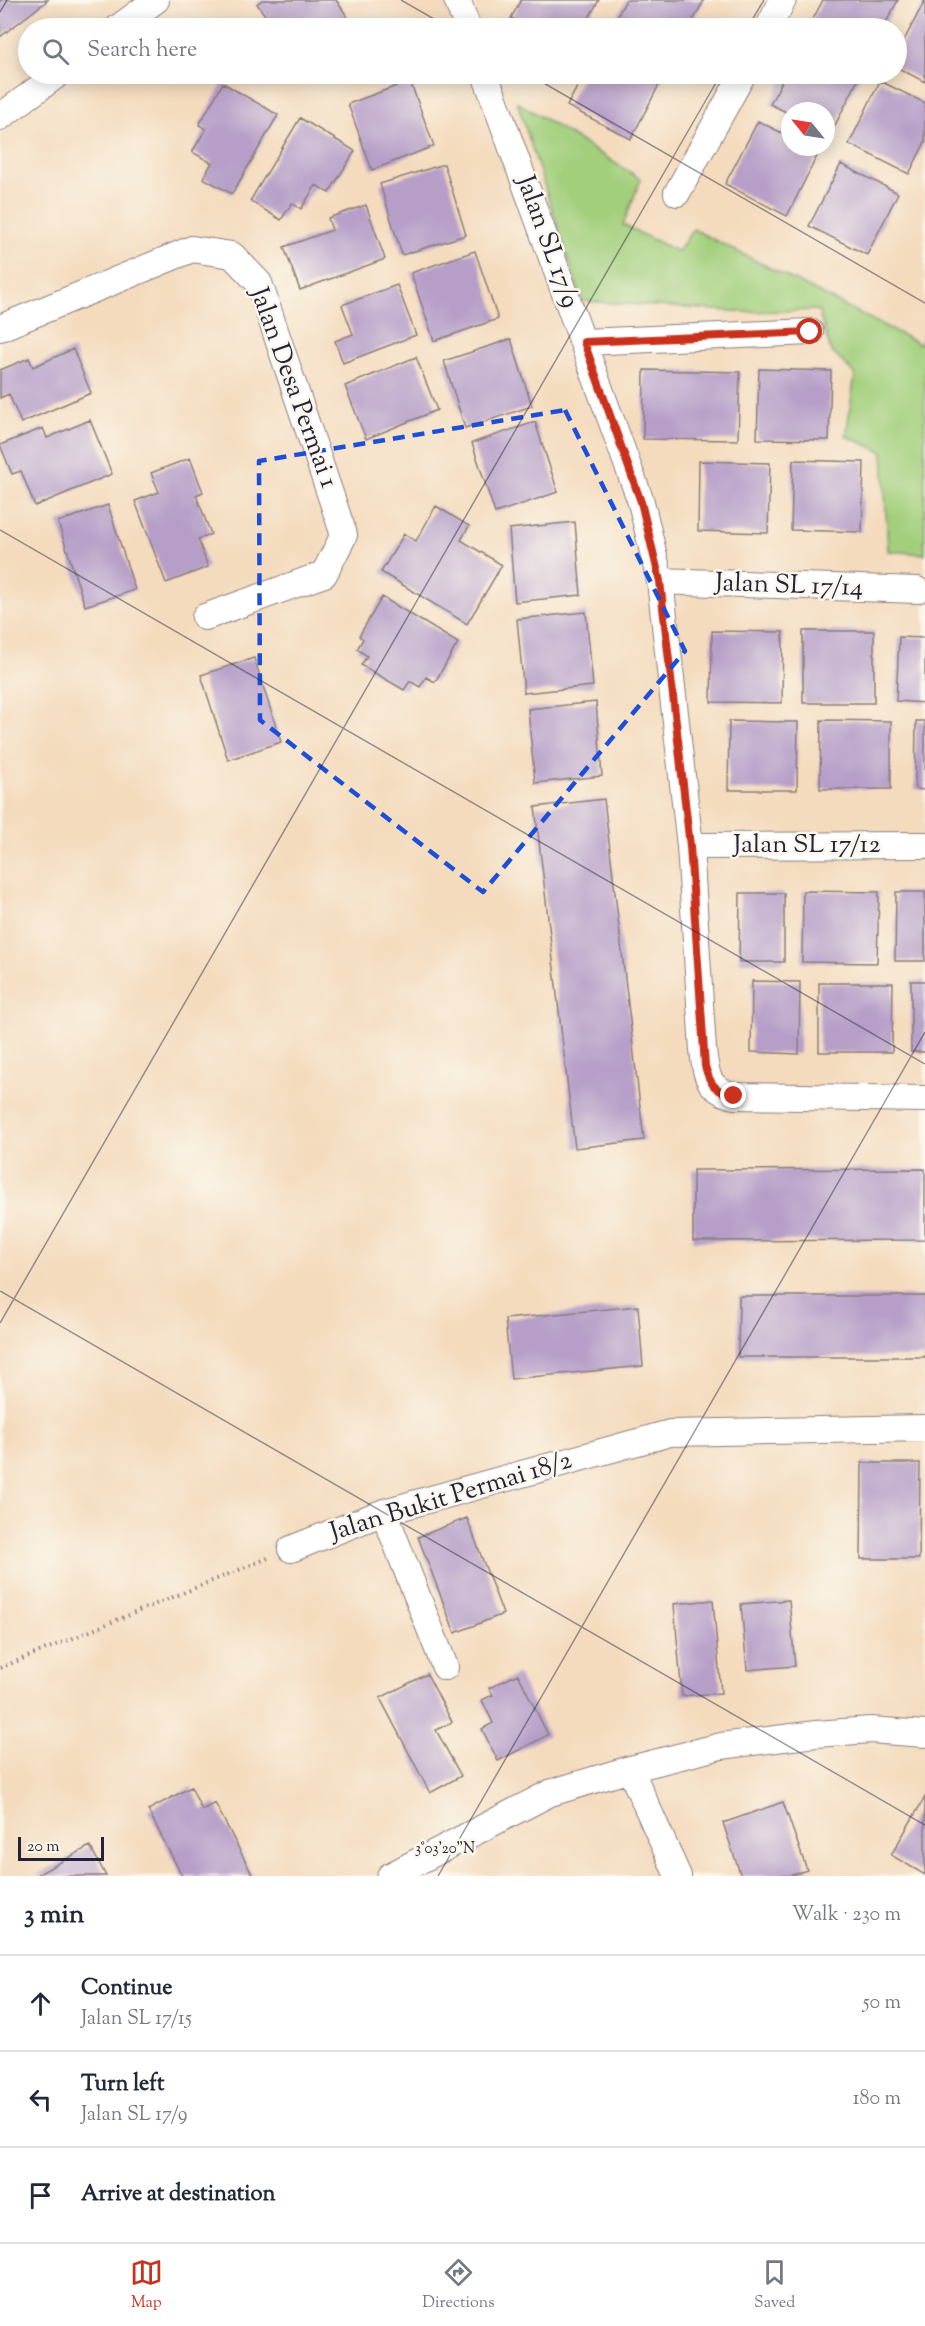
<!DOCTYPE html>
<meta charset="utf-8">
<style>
:root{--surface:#fff;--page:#f2f2f3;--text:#1f2937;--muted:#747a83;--line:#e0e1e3;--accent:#c8321e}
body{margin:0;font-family:"Sorts Mill Goudy",serif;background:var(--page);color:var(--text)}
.compass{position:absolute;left:781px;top:102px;width:54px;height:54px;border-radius:50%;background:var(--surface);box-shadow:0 3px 15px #0003;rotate:300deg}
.scale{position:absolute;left:18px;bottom:15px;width:86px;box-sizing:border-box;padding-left:6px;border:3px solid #22223b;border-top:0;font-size:16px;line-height:21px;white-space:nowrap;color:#22223b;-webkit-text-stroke:4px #fbf7ec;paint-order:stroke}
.stop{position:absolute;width:18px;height:18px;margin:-14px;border:4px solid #c8321e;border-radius:50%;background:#fff}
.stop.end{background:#c8321e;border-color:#fff;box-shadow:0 2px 6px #0008}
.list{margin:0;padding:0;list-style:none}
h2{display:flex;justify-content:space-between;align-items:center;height:78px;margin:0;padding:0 24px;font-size:26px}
h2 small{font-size:20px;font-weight:400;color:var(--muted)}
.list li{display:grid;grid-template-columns:39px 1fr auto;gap:18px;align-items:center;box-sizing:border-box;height:96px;padding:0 24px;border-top:2px solid var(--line)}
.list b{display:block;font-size:22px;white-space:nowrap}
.list p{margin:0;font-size:20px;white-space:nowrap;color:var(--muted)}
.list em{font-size:20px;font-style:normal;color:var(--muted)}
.icon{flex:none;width:33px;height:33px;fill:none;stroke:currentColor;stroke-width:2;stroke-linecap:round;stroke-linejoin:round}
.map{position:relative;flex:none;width:925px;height:1876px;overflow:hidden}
.search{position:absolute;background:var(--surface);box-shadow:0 3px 15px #0003;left:18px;right:18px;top:18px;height:66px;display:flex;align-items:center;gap:15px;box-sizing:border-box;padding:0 21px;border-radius:33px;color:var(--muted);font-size:22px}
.sheet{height:366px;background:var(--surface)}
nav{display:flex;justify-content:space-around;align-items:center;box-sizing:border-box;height:84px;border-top:2px solid var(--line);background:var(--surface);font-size:16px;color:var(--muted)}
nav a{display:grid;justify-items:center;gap:3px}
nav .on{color:var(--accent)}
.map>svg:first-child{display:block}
</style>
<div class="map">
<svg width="925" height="1876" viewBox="0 0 925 1876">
<rect width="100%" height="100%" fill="#fbf7ec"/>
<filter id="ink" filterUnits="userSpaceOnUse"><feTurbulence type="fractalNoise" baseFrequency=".0167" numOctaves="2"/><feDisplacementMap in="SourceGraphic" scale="12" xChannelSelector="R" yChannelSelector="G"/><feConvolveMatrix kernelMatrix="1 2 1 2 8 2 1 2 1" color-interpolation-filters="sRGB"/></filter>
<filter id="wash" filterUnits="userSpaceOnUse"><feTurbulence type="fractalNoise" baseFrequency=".008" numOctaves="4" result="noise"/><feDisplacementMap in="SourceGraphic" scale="24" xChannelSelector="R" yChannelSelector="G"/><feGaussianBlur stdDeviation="1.35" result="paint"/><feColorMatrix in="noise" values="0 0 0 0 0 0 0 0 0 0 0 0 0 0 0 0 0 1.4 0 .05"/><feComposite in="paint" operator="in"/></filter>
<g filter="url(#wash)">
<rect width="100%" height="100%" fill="#f4dbbe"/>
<path fill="#a2cf7c" stroke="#62785c" stroke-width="1.5" d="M517,102L641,179L623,225L678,252L693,229L920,344L925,335V554L888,551L883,452L846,436L855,374L831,351L818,310L746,312L582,301Z"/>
<g id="blocks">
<path fill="#b69ec8" d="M0,0H48L0,37Z
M262,0H336L347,16L329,28H274L257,4Z
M521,0H599L583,28H530L511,18Z
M626,0H704L689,28H621L613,24Z
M823,0H898L883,28H823L811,23Z
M925,0V82L896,67V56Z
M584,74L664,75L631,139L567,106Z
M786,74H861L830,135L826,133V111H790V114L770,104Z
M410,81L434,146L372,170L348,104Z
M880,81L925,103V142L909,174L849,144Z
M223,83L278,115L232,194L203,178L212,163L192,152L206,129L199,125Z
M300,118L355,151L329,193L316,185L301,209L292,203L281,220L250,201Z
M758,121L790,137V147H809L819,152L787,216L725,184Z
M444,164L466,235L402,255L380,184Z
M841,164L898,193L867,255L809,226Z
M366,205L385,259L300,290L284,247L332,230L328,218Z
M475,251L498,319L434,341L411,273Z
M397,285L416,335L343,363L335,341L353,334L342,305Z
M511,339L532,406L465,428L444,361Z
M73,349L91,393L21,423L9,394L0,398V370L29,358L33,367Z
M416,357L437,410L366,439L345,386Z
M759,369L831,371L829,440L757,439Z
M644,370L740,372L738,440L643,439Z
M90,420L112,474L35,506L21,471L12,474L0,445L43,428L47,438Z
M535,422L558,492L495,513L472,443Z
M190,458L203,492L196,495L211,534L198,539L208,567L166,583L135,501L159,492L151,473Z
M793,460L864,462L862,532L791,530Z
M699,461L770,463L768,533L698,531Z
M108,505L135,590L85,606L58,522Z
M436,506L469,526L461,540L502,565L467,624L381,572L404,534L416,541Z
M575,522L581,595L515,602L509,529Z
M382,597L458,643L435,682L426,677L420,687L410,681L404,690L361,665L367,656L357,649L363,639L359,636Z
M586,612L593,686L524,693L517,619Z
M712,631L783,632L782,703L711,702Z
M803,631H874V703H803Z
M899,637L925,638V703L896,701Z
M254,658L281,742L228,760L201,675Z
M596,702L602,776L535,783L528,709Z
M821,720L891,721V789H820Z
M729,721L798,722L797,790H728Z
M916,721H925V790L915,789Z
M604,799L644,1140L575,1148L535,807Z
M803,891L879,892L877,963L802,962Z
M896,892H925V961H895Z
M740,893H784V962H739Z
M752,981L800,982L799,1054L751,1052Z
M911,981H925V1052H911Z
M819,983H893L892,1052H819Z
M925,1169V1240L693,1241V1170Z
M739,1296H925V1357H738Z
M638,1306L643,1366L511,1379L505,1319Z
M862,1463H920L919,1559H861Z
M467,1518L503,1614L455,1633L418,1537Z
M713,1600L721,1693L682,1696L674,1604Z
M789,1600L795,1666L747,1670L741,1604Z
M427,1674L452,1722L436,1730L461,1776L430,1793L380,1698Z
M518,1674L548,1735L498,1761L482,1729L493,1723L482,1700L493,1695L489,1688Z
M191,1787L202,1810L215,1803L253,1876H182L148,1810Z
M925,1797V1875L891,1855Z
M783,1802L807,1870L789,1876H741L723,1823Z
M90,1846L106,1876H35Z"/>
</g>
</g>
<g filter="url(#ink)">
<use href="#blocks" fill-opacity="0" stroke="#8b7e7c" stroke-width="1.5"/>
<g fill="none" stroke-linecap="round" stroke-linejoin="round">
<defs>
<path id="street" d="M457,0L468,28
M118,28L156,0
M768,28L783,0
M485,74L641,502L660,581L690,846L703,1050C706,1075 707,1089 734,1096L925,1099
M0,117L58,74
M677,193L743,74
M0,328L192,249L232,255L259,283L344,535L324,574L205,617
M584,342L810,332
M660,581L917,590
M690,846L925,845
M384,1512L445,1667
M291,1549L384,1512L670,1433L925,1428
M630,1769L678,1876
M390,1876L550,1793L630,1769L721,1746L816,1734L870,1730L925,1734"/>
</defs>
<use href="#street" stroke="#8b7e7c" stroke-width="28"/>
<path stroke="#8b7e7c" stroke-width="4" stroke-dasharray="1.5 4.5" stroke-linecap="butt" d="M0,1668L268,1558"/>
<use href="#street" stroke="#fff" stroke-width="26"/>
</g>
</g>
<g fill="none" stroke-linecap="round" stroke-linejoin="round" filter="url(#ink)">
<path stroke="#c8321e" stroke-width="8" d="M734,1096C715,1091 710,1085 705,1066L690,846L660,581L641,502L584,342L810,332"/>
</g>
<path fill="none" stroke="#1d4ed8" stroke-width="4.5" stroke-dasharray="12 8" stroke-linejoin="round" d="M565,410L685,651L483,892L260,720L259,461Z"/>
<path fill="none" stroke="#22223b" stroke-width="1.5" stroke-opacity="0.45" d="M401,0L450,28M0,12L7,0M747,28L764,0M528,74L925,303M0,530L925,1064M0,1291L925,1825M0,1323L721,74M438,1876L925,1032"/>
<g text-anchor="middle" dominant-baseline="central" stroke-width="5" stroke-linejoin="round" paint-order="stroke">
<g font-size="26" fill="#22223b" stroke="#fbf7ec">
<text transform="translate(547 242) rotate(70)">Jalan SL 17/9</text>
<text transform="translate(293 388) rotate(70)">Jalan Desa Permai 1</text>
<text transform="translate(789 586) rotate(2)">Jalan SL 17/14</text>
<text x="807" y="845">Jalan SL 17/12</text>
<text transform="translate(451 1497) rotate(-17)">Jalan Bukit Permai 18/2</text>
</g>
</g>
<g font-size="15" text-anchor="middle" fill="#22223b" stroke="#fbf7ec" stroke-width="5" stroke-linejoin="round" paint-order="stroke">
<text x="445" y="1853">3°03'20"N</text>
</g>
</svg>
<svg class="compass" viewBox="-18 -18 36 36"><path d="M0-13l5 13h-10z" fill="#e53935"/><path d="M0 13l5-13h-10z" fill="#747a83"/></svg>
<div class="scale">20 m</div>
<div class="stop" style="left:810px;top:332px"></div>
<div class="stop end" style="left:734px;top:1096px"></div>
<div class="search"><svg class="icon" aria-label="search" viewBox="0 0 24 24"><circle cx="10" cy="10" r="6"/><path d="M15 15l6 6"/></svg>Search here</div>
</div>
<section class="sheet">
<h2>3 min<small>Walk · 230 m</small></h2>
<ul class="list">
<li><svg class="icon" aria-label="ahead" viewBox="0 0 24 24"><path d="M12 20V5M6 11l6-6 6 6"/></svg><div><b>Continue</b><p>Jalan SL 17/15</p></div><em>50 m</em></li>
<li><svg class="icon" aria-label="left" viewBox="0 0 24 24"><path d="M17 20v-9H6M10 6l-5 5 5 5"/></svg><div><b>Turn left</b><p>Jalan SL 17/9</p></div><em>180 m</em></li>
<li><svg class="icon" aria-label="arrive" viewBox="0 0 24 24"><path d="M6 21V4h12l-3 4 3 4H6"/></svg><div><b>Arrive at destination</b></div></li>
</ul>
</section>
<nav>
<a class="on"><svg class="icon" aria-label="map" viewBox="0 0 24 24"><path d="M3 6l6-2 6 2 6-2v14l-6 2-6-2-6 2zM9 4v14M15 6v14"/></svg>Map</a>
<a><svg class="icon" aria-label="directions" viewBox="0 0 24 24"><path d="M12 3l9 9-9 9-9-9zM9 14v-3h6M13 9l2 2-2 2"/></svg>Directions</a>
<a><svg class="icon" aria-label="saved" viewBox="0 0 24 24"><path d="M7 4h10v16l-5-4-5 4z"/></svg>Saved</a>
</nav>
